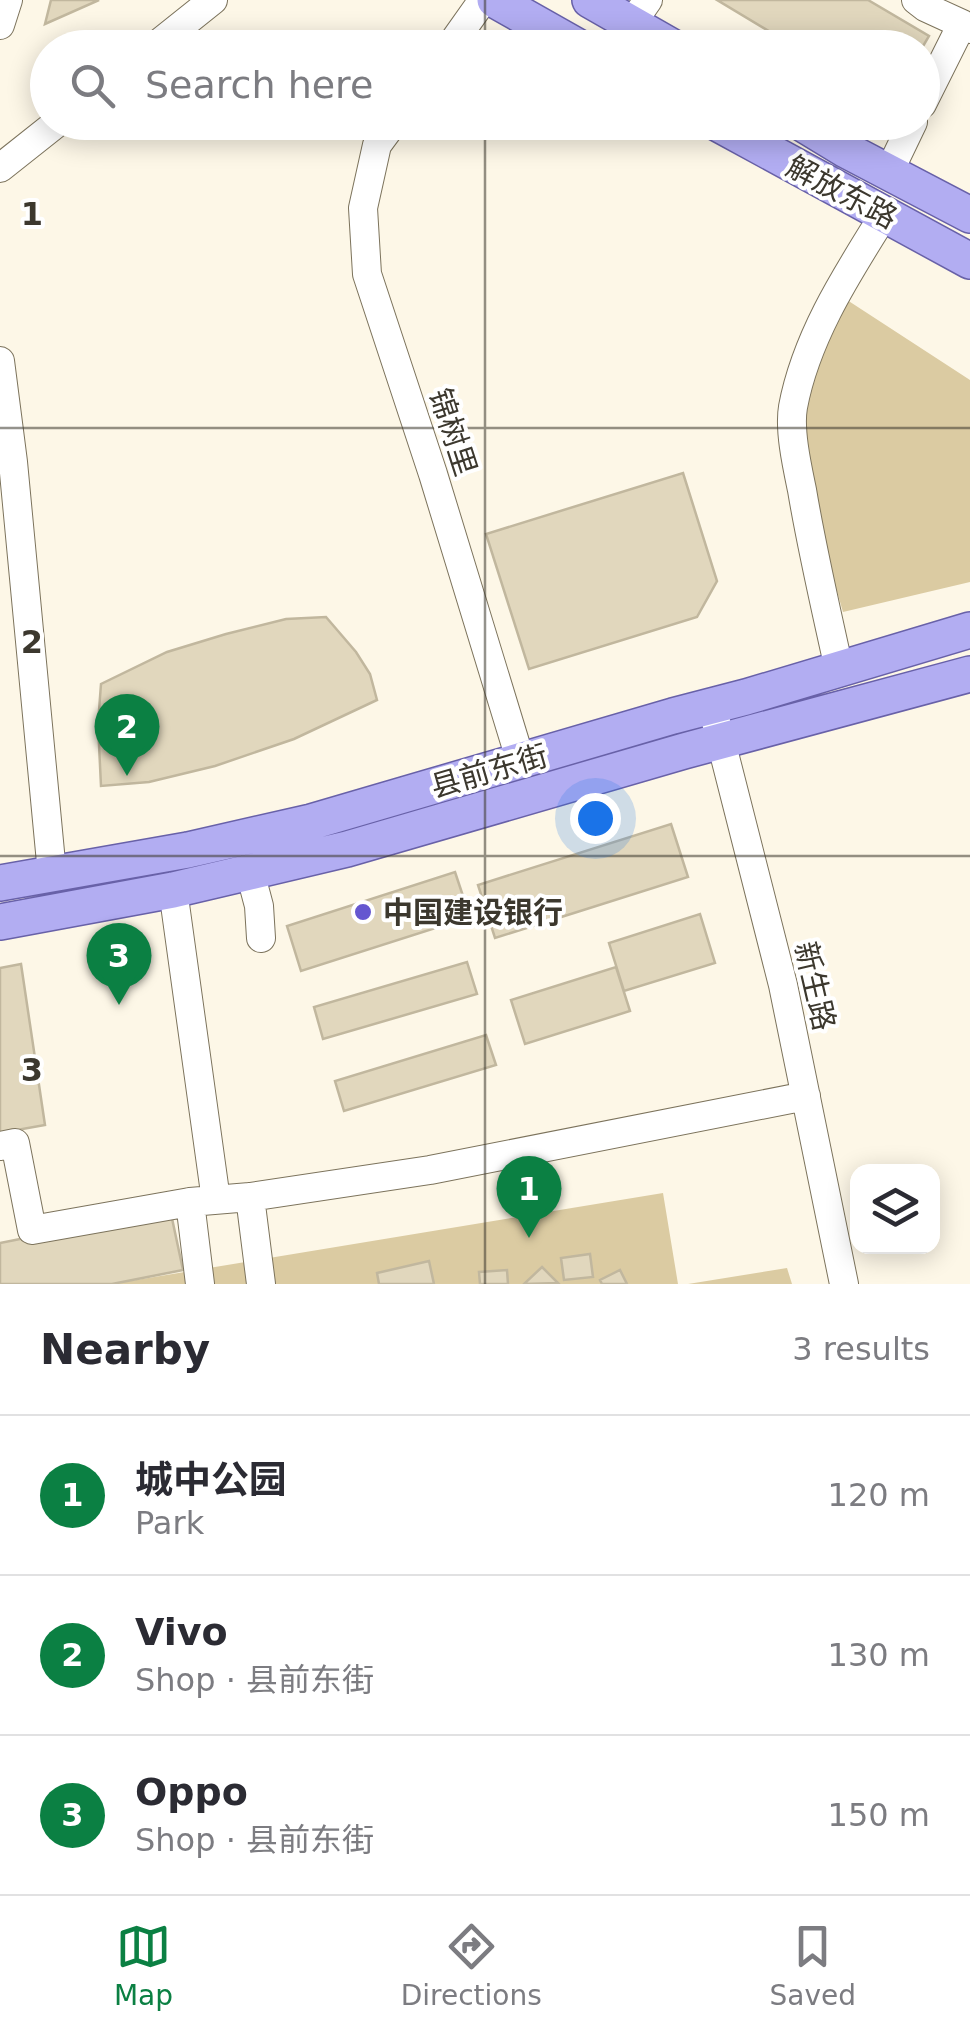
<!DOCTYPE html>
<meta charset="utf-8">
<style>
:root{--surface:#fff;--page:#f7f7f7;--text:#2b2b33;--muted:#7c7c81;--line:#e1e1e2;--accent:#0b8043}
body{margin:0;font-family:"DejaVu Sans","Noto Sans SC",sans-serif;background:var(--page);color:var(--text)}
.controls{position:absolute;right:30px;bottom:30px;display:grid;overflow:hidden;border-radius:20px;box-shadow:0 5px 25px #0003}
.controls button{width:90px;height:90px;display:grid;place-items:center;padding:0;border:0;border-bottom:2px solid var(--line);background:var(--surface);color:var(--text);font:50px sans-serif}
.you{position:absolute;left:595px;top:818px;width:35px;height:35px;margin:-25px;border:8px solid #fff;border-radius:50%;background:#1a73e8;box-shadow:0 0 0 15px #1a73e833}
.badge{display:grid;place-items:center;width:65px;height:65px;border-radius:50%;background:var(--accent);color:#fff;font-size:32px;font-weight:700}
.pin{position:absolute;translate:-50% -82px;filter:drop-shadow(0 2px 5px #0008)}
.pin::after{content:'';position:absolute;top:52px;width:35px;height:30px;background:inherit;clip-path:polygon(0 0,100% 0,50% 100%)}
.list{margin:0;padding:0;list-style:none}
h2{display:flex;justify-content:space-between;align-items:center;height:130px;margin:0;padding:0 40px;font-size:42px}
h2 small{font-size:32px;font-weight:400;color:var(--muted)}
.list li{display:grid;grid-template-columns:65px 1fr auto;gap:30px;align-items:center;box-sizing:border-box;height:160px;padding:0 40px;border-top:2px solid var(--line)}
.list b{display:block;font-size:38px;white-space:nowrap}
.list p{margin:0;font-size:32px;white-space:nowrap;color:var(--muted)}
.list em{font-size:32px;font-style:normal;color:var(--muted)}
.icon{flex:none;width:55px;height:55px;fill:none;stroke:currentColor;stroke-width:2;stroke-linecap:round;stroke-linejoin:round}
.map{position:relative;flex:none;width:970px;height:1284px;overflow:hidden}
.search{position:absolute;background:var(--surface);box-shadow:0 5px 25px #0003;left:30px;right:30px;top:30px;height:110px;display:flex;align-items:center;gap:25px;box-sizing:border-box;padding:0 35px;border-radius:55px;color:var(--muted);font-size:38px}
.sheet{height:610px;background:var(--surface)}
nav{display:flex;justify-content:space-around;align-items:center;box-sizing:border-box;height:140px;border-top:2px solid var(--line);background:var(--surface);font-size:28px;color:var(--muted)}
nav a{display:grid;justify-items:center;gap:5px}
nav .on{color:var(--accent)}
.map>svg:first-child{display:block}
</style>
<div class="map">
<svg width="970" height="1284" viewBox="0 0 970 1284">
<rect width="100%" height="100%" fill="#fdf7e7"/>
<path fill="#dbcba2" d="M844,298L970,380V582L843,612L811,502L802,441L806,389Z
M663,1193L678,1284H112Z
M787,1268L792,1284H688Z"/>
<path fill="#e1d7bd" stroke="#c1b79e" stroke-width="2.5" d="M51,0H99L45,24Z
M717,0H868L929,36L922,48H797Z
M683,473L717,581L697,617L529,669L486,534Z
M326,617L356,652L370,674L377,700L294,739L215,766L149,782L101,786L98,724L101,684L167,652L226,634L286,619Z
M671,824L688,877L495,938L478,885Z
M455,872L470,917L301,971L287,926Z
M700,914L715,963L624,991L609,943Z
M467,962L477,994L323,1039L314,1007Z
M21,964L45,1125L0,1133V968Z
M616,967L630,1011L525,1044L511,1000Z
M486,1035L496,1065L344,1111L335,1081Z
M170,1209L183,1270L112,1284H0V1243Z
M590,1254L593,1277L564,1280L561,1258Z
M429,1261L434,1284H379L377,1273Z
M542,1267L558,1283L524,1284Z
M507,1270L508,1284H480L479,1272Z
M620,1270L627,1284H602L600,1280Z"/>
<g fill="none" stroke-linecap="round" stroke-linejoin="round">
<defs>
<path id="minor" d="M916,0L925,7L962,24
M632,23L648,0
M0,25L8,0
M153,48L213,0
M449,48L483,0
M922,104L962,24L970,29
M394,122L377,145L363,208L367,274L433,474L521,762
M0,168L58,122
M889,172L913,122
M0,361L13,462L52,873
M839,669C826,609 812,550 802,490C797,466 789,430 793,407C806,337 847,274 884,215
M712,706L783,985L844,1284
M250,872L259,906L261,938
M173,890L216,1200
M0,1146L15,1143L32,1230L190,1202L250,1197L430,1170L806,1096
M250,1197L261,1284
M190,1202L200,1284"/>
<path id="major" d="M495,0L580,48
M590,0L674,48
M715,122L970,261
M800,122L846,150L970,215
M0,883L188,850L311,822L673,716L746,697L970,630
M0,922L173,890L347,849L684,751L970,674"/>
</defs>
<use href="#minor" stroke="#7c735c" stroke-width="30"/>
<use href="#major" stroke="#6861a8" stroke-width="38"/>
<use href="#minor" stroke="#fff" stroke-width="28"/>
<use href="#major" stroke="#b2adf2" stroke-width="35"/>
</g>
<path fill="none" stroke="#3c382e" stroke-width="2.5" stroke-opacity="0.55" d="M485,0V48M485,122V1284M0,428H970M0,856H970"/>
<circle fill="#6557d0" stroke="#fff" stroke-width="4" cx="363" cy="912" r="10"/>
<g text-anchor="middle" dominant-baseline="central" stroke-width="8" stroke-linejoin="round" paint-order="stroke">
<g font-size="30" fill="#3c382e" stroke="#fff">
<text transform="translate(842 192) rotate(28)">解放东路</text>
<text transform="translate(453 432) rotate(72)">锦树里</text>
<text transform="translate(489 771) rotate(-16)">县前东街</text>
<text transform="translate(815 986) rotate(77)">新生路</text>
</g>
<g font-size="30" font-weight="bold" fill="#3c382e" stroke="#fff" text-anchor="start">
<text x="383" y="912">中国建设银行</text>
</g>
</g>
<g font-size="32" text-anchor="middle" font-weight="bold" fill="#3c382e" stroke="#fff" stroke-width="8" stroke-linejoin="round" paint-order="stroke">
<text x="32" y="225">1</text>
<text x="32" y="653">2</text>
<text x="32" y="1081">3</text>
</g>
</svg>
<div class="controls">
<button><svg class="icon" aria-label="layers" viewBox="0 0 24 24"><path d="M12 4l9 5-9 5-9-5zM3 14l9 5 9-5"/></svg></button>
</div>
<div class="you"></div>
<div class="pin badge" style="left:529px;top:1238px">1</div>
<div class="pin badge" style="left:127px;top:776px">2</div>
<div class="pin badge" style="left:119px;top:1005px">3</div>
<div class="search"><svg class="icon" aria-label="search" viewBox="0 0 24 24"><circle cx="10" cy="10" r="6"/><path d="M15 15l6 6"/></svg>Search here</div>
</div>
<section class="sheet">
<h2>Nearby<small>3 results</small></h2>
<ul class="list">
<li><span class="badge">1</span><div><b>城中公园</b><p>Park</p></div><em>120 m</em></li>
<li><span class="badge">2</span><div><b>Vivo</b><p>Shop · 县前东街</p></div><em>130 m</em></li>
<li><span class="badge">3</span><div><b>Oppo</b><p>Shop · 县前东街</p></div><em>150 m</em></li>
</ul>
</section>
<nav>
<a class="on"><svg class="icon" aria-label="map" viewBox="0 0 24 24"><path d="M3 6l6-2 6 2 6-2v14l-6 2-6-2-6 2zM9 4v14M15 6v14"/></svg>Map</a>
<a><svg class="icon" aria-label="directions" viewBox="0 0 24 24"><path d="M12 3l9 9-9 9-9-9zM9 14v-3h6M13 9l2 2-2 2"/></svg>Directions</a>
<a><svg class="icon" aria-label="saved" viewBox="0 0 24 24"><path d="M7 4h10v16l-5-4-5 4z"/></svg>Saved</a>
</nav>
